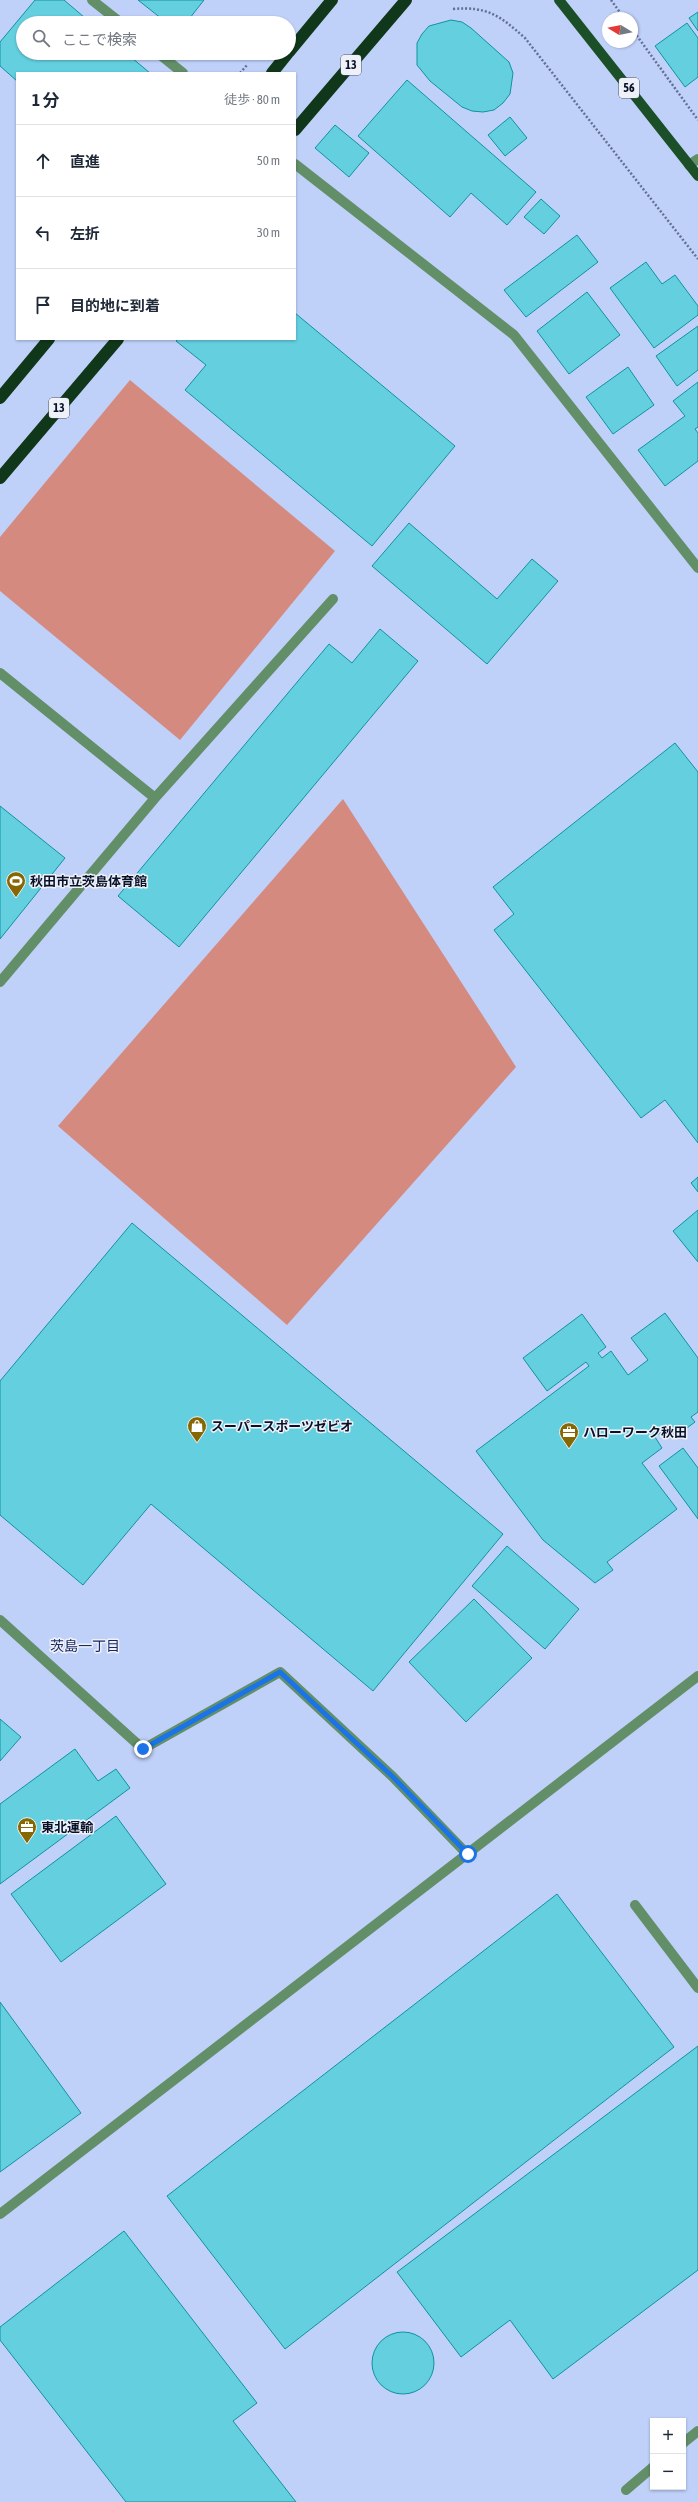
<!DOCTYPE html>
<html lang="ja">
<meta charset="utf-8">
<style>
:root{--surface:#fff;--page:#f6f6f7;--text:#1f2937;--muted:#747a83;--line:#e0e1e3}
body{margin:0;font-family:"Asap Condensed","Noto Sans JP",sans-serif;background:var(--page);color:var(--text)}
.controls{position:absolute;right:12px;bottom:12px;display:grid;overflow:hidden;border-radius:0px;box-shadow:0 1px 3px #0004}
.controls button{width:36px;height:36px;display:grid;place-items:center;padding:0;border:0;border-bottom:1px solid var(--line);background:var(--surface);color:var(--text);font:20px sans-serif}
.compass{position:absolute;left:602px;top:12px;width:36px;height:36px;border-radius:50%;background:var(--surface);box-shadow:0 1px 3px #0004;rotate:280deg}
.stop{position:absolute;width:12px;height:12px;margin:-9px;border:3px solid #1a73e8;border-radius:50%;background:#fff}
.stop.end{background:#1a73e8;border-color:#fff;box-shadow:0 1px 4px #0008}
.list{margin:0;padding:0;list-style:none}
h2{display:flex;justify-content:space-between;align-items:center;height:52px;margin:0;padding:0 16px;font-size:17px}
h2 small{font-size:13px;font-weight:400;color:var(--muted)}
.list li{display:grid;grid-template-columns:26px 1fr auto;gap:12px;align-items:center;box-sizing:border-box;height:72px;padding:0 16px;border-top:1px solid var(--line)}
.list b{display:block;font-size:15px;white-space:nowrap}
.list em{font-size:13px;font-style:normal;color:var(--muted)}
.icon{flex:none;width:22px;height:22px;fill:none;stroke:currentColor;stroke-width:2;stroke-linecap:round;stroke-linejoin:round}
.map{position:relative;flex:none;width:698px;height:2502px;overflow:hidden}
.search{position:absolute;background:var(--surface);box-shadow:0 1px 3px #0004;left:16px;top:16px;width:280px;height:44px;display:flex;align-items:center;gap:10px;box-sizing:border-box;padding:0 14px;border-radius:22px;color:var(--muted);font-size:15px}
.panel{position:absolute;background:var(--surface);box-shadow:0 1px 3px #0004;left:16px;top:72px;width:280px;height:268px;border-radius:0px}
.map>svg:first-child{display:block}
</style>
<div class="map">
<svg width="698" height="2502" viewBox="0 0 698 2502">
<rect width="100%" height="100%" fill="#bfd0f9"/>
<path fill="#d58a80" d="M130,380L335,551L180,740L0,591V537Z
M343,799L516,1067L287,1325L58,1126Z"/>
<path fill="#64cfdf" stroke="#1092a1" d="M35,0H64L91,23H23V53H126L150,73H17V81L0,66V42Z
M138,0H204L186,23H167Z
M698,12V31L689,18Z
M451,20L462,22L471,28L509,62L513,73L510,94L503,103L494,110L483,112L472,111L462,107L430,81L417,65V43L422,34L429,26Z
M687,23L698,38V77L685,87L655,46Z
M407,80L536,192L507,225L471,193L450,217L358,136Z
M510,117L527,138L505,156L488,135Z
M335,125L369,153L349,177L315,148Z
M541,199L560,216L544,234L524,217Z
M577,235L598,262L526,317L504,290Z
M646,262L662,284L675,275L698,306V315L654,348L610,288Z
M587,292L620,335L569,374L537,331Z
M295,313L455,446L372,546L185,390L206,365L176,341L178,339H295Z
M698,326V370L677,386L656,356Z
M628,367L654,405L613,434L586,397Z
M698,382V427L695,429L698,433V461L665,486L638,450L685,416L673,401Z
M409,523L497,599L532,559L558,581L487,664L372,566Z
M380,629L418,661L179,947L118,896L329,644L352,663Z
M675,743L698,772V1143L665,1100L641,1118L494,930L514,914L493,887Z
M0,806L65,858L0,939Z
M698,1177V1192L691,1183Z
M698,1210V1262L673,1231Z
M132,1223L503,1534L373,1691L151,1504L83,1585L0,1515V1381Z
M665,1313L698,1358V1412L691,1417L695,1422L676,1436L669,1427L655,1437L662,1448L642,1463L677,1509L607,1562L613,1570L595,1583L543,1540L476,1451L589,1366L586,1362L547,1391L523,1358L582,1314L606,1347L598,1353L602,1358L611,1351L628,1375L648,1360L631,1338Z
M683,1448L698,1468V1519L659,1466Z
M507,1546L579,1609L545,1649L472,1586Z
M474,1599L532,1658L466,1722L409,1662Z
M0,1719L21,1737L0,1761Z
M75,1749L98,1781L116,1769L130,1788L0,1884V1804Z
M116,1816L166,1884L61,1962L11,1894Z
M557,1894L674,2047L285,2349L167,2196Z
M0,2002L81,2113L0,2172Z
M698,2046V2270L553,2379L510,2320L461,2357L397,2272Z
M124,2231L257,2403L233,2421L296,2502H126L0,2340V2327Z
M372 2363a31 31 0 1 1 62 0a31 31 0 1 1-62 0Z"/>
<g fill="none" stroke-linecap="round" stroke-linejoin="round">
<path stroke="#647091" stroke-width="2.5" stroke-dasharray="2 2" stroke-linecap="butt" d="M611,0L624,18
M453,9C488,6 500,16 525,38L698,259
M632,29L698,120
M240,73L248,64"/>
<path stroke="#628f68" stroke-width="10" d="M0,673L155,798L333,599
M0,982L155,798
M635,1905L698,1988
M683,2443L698,2431
M626,2490L653,2467"/>
<path stroke="#628f68" stroke-width="10" d="M92,0L121,23
M158,53L183,73
M295,164L514,335L698,568
M689,165L698,159
M0,1620L143,1749L280,1672L393,1777L467,1854
M0,2214L698,1676"/>
<path stroke="#1b4f27" stroke-width="10" d="M559,0L698,176"/>
<path stroke="#103719" stroke-width="12" d="M289,52L332,0
M272,73L288,53
M295,130L406,0
M0,398L49,339
M0,478L118,339"/>
</g>
<g fill="none" stroke-linecap="round" stroke-linejoin="round">
<path stroke="#1a73e8" stroke-width="5" d="M143,1749L280,1672L393,1777L468,1854"/>
</g>
<defs>
<symbol id="stadium-pin" viewBox="-11 -11 22 30"><path d="M0 17L-7.5 6A9.5 9.5 0 1 1 7.5 6Z" fill="#866702" stroke="#eef1f8"/><path d="M0-5a6.5 5 0 1 0 0 10a6.5 5 0 1 0 0-10ZM-3.5-1.8h7v3.6h-7Z" fill="#fff"/></symbol>
<symbol id="shop-pin" viewBox="-11 -11 22 30"><path d="M0 17L-7.5 6A9.5 9.5 0 1 1 7.5 6Z" fill="#866702" stroke="#eef1f8"/><path d="M-5-2.5h2.3a2.7 3.5 0 0 1 5.4 0H5L5.5 6h-11ZM-1.5-2.5h3a1.5 2.3 0 0 0-3 0Z" fill="#fff"/></symbol>
<symbol id="office-pin" viewBox="-11 -11 22 30"><path d="M0 17L-7.5 6A9.5 9.5 0 1 1 7.5 6Z" fill="#866702" stroke="#eef1f8"/><path d="M-6-3h4V-5.5h4V-3h4V5H-6ZM-1-4.5V-3h2v-1.5ZM-6 0V1H6V0Z" fill="#fff"/></symbol>
</defs>
<g fill-rule="evenodd">
<use href="#stadium-pin" x="5" y="870" width="22" height="30"/>
<use href="#shop-pin" x="186" y="1415" width="22" height="30"/>
<use href="#office-pin" x="558" y="1421" width="22" height="30"/>
<use href="#office-pin" x="16" y="1816" width="22" height="30"/>
</g>
<g text-anchor="middle" dominant-baseline="central" stroke-width="3" stroke-linejoin="round" paint-order="stroke">
<g fill="#eef1f8" stroke="#4e5467" stroke-width="1">
<rect x="341" y="55" width="20" height="20" rx="3"/>
<rect x="619" y="78" width="20" height="20" rx="3"/>
<rect x="49" y="398" width="20" height="20" rx="3"/>
</g>
<g font-size="12" font-weight="bold" fill="#091129">
<text x="351" y="65">13</text>
<text x="629" y="88">56</text>
<text x="59" y="408">13</text>
</g>
<g font-size="13" font-weight="bold" fill="#091129" stroke="#eef1f8" text-anchor="start">
<text x="30" y="881">秋田市立茨島体育館</text>
<text x="211" y="1426">スーパースポーツゼビオ</text>
<text x="583" y="1432">ハローワーク秋田</text>
<text x="41" y="1827">東北運輸</text>
</g>
<g font-size="14" fill="#1a2a62" stroke="#eef1f8">
<text x="85" y="1646">茨島一丁目</text>
</g>
</g>
</svg>
<div class="controls">
<button>+</button>
<button>−</button>
</div>
<svg class="compass" viewBox="-18 -18 36 36"><path d="M0-13l5 13h-10z" fill="#e53935"/><path d="M0 13l5-13h-10z" fill="#747a83"/></svg>
<div class="stop" style="left:468px;top:1854px"></div>
<div class="stop end" style="left:143px;top:1749px"></div>
<div class="search"><svg class="icon" aria-label="search" viewBox="0 0 24 24"><circle cx="10" cy="10" r="6"/><path d="M15 15l6 6"/></svg>ここで検索</div>
<section class="panel">
<h2>1 分<small>徒歩 · 80 m</small></h2>
<ul class="list">
<li><svg class="icon" aria-label="ahead" viewBox="0 0 24 24"><path d="M12 20V5M6 11l6-6 6 6"/></svg><div><b>直進</b></div><em>50 m</em></li>
<li><svg class="icon" aria-label="left" viewBox="0 0 24 24"><path d="M17 20v-9H6M10 6l-5 5 5 5"/></svg><div><b>左折</b></div><em>30 m</em></li>
<li><svg class="icon" aria-label="arrive" viewBox="0 0 24 24"><path d="M6 21V4h12l-3 4 3 4H6"/></svg><div><b>目的地に到着</b></div></li>
</ul>
</section>
</div>
